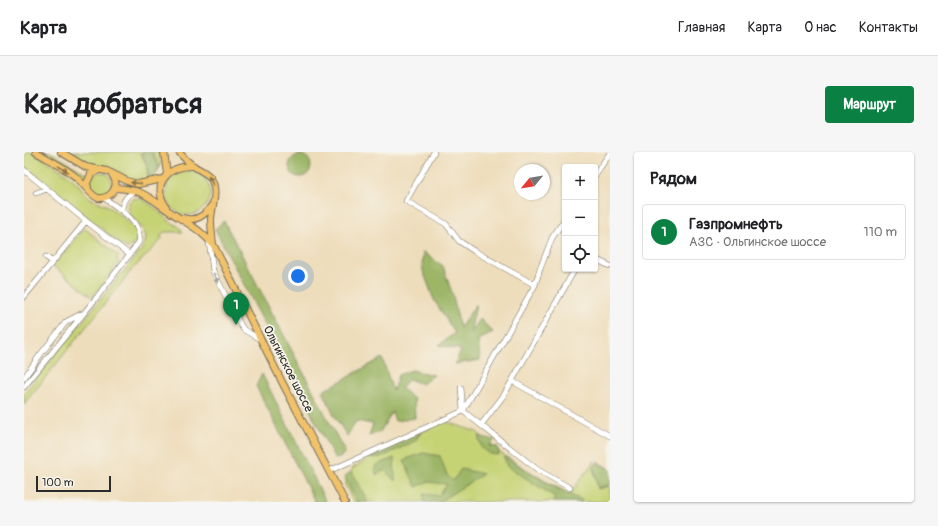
<!DOCTYPE html>
<html lang="ru">
<meta charset="utf-8">
<style>
:root{--surface:#fff;--page:#f6f6f6;--text:#202124;--muted:#757577;--line:#e0e0e0;--accent:#0b8043}
body{margin:0;font-family:Pangolin,sans-serif;background:var(--page);color:var(--text)}
.controls{position:absolute;right:12px;top:12px;display:grid;overflow:hidden;border-radius:4px;box-shadow:0 1px 3px #0004}
.controls button{width:36px;height:36px;display:grid;place-items:center;padding:0;border:0;border-bottom:1px solid var(--line);background:var(--surface);color:var(--text);font:20px sans-serif}
.compass{position:absolute;left:490px;top:12px;width:36px;height:36px;border-radius:50%;background:var(--surface);box-shadow:0 1px 3px #0004;rotate:240deg}
.scale{position:absolute;left:12px;bottom:10px;width:75px;box-sizing:border-box;padding-left:4px;border:2px solid #2b2b2b;border-top:0;font-size:11px;line-height:14px;white-space:nowrap;color:#2b2b2b;-webkit-text-stroke:3px #f7f3e8;paint-order:stroke}
.you{position:absolute;left:274px;top:124px;width:14px;height:14px;margin:-10px;border:3px solid #fff;border-radius:50%;background:#1a73e8;box-shadow:0 0 0 6px #1a73e833}
.badge{display:grid;place-items:center;width:26px;height:26px;border-radius:50%;background:var(--accent);color:#fff;font-size:13px;font-weight:700}
.pin{position:absolute;translate:-50% -33px;filter:drop-shadow(0 1px 2px #0008)}
.pin::after{content:'';position:absolute;top:21px;width:14px;height:12px;background:inherit;clip-path:polygon(0 0,100% 0,50% 100%)}
.list{margin:0;padding:0;list-style:none}
h2{display:flex;justify-content:space-between;align-items:center;height:52px;margin:0;padding:0 16px;font-size:17px}
h2 small{font-size:13px;font-weight:400;color:var(--muted)}
.list li{display:grid;grid-template-columns:26px 1fr auto;gap:12px;align-items:center;box-sizing:border-box;height:56px;margin:0 8px 8px;padding:0 8px;border:1px solid var(--line);border-radius:4px}
.list b{display:block;font-size:15px;white-space:nowrap}
.list p{margin:0;font-size:13px;white-space:nowrap;color:var(--muted)}
.list em{font-size:13px;font-style:normal;color:var(--muted)}
.icon{flex:none;width:22px;height:22px;fill:none;stroke:currentColor;stroke-width:2;stroke-linecap:round;stroke-linejoin:round}
.map{position:relative;flex:none;width:586px;height:350px;overflow:hidden;border-radius:4px}
header{display:flex;align-items:center;gap:24px;box-sizing:border-box;height:56px;padding:0 20px;background:var(--surface);border-bottom:1px solid var(--line)}
header strong{font-size:19px}
nav{display:flex;gap:22px;margin-inline-start:auto;font-size:14px}
.intro{display:flex;align-items:center;justify-content:space-between;box-sizing:border-box;height:96px;padding:0 24px}
h1{margin:0;font-size:28px}
.button{padding:10px 18px;border-radius:4px;background:var(--accent);color:#fff;font-size:14px;font-weight:700}
main{display:flex;gap:24px;padding:0 24px}
aside{flex:1;background:var(--surface);border-radius:4px;box-shadow:0 1px 3px #0004}
.map>svg:first-child{display:block}
</style>
<header>
<strong>Карта</strong>
<nav><a>Главная</a><a>Карта</a><a>О нас</a><a>Контакты</a></nav>
</header>
<div class="intro"><h1>Как добраться</h1><a class="button">Маршрут</a></div>
<main>
<div class="map">
<svg width="586" height="350" viewBox="0 0 586 350">
<rect width="100%" height="100%" fill="#f7f3e8"/>
<filter id="ink" filterUnits="userSpaceOnUse"><feTurbulence type="fractalNoise" baseFrequency=".025" numOctaves="2"/><feDisplacementMap in="SourceGraphic" scale="8" xChannelSelector="R" yChannelSelector="G"/><feConvolveMatrix kernelMatrix="1 2 1 2 8 2 1 2 1" color-interpolation-filters="sRGB"/></filter>
<filter id="wash" filterUnits="userSpaceOnUse"><feTurbulence type="fractalNoise" baseFrequency=".012" numOctaves="4" result="noise"/><feDisplacementMap in="SourceGraphic" scale="16" xChannelSelector="R" yChannelSelector="G"/><feGaussianBlur stdDeviation="0.9" result="paint"/><feColorMatrix in="noise" values="0 0 0 0 0 0 0 0 0 0 0 0 0 0 0 0 0 1.4 0 .05"/><feComposite in="paint" operator="in"/></filter>
<g filter="url(#wash)">
<rect width="100%" height="100%" fill="#edb"/>
<path fill="#c6d375" stroke="#787f50" d="M0,0H8L37,18L51,29L66,46L84,54L96,63L111,77L113,82V88L111,92L103,96L99,94L0,14Z
M15,0H26L65,23L61,31Z
M44,0H116L122,12L124,27L119,30L106,28L92,18L67,13Z
M128,0H135L137,13L136,12L134,20L130,24L135,14Z
M142 41a22 22 0 1 1 44 0a22 22 0 1 1-44 0Z
M66 31a11 11 0 1 1 22 0a11 11 0 1 1-22 0Z
M114,46C126,50 133,58 142,66C147,71 155,73 159,80H141L137,83L138,87L107,119L0,252V241L118,97C119,94 121,91 122,88C123,71 93,62 108,47Z
M60,76L95,104L93,106L94,109V112L68,145L29,114Z
M420,269L453,280L478,302L521,329L546,342L570,309L569,316L574,337L586,334V350H329L321,333L329,316L342,308Z"/>
<path fill="#9cb566" stroke="#647048" d="M117,0H127L135,14L130,25L124,24L123,12Z
M265 14a11 11 0 1 1 22 0a11 11 0 1 1-22 0Z
M200,69L321,300L316,306L311,307L191,77Z
M399,100L419,114L429,144L436,176L452,152L446,182L456,167L469,180L454,188L456,208L431,212L437,198L415,193L431,181L410,148L398,116Z
M358,206L369,239L374,223L388,218L410,223L398,232L385,227L377,236L390,247L391,266L371,269L368,260L356,280L345,284L349,272L332,269L323,284L311,265L299,239Z
M238,222L302,350H291L232,234Z
M397,280L391,289L358,305L344,306Z
M454,284L471,288L465,294L474,295L475,303L467,302L458,297Z
M399,301L416,304L423,323L429,329L437,317L459,322L415,350H401L400,342L415,344L423,332L403,330L392,335L380,308Z
M480,305L535,338L558,348L556,350H529L531,345L483,314Z
M370,306L371,329L360,318L352,323L351,314Z
M573,310L586,317V333L574,336L570,315Z
M327,320L342,346L343,350H333L320,325Z"/>
</g>
<g filter="url(#ink)">
<g fill="none" stroke-linecap="round" stroke-linejoin="round">
<defs>
<path id="minor" d="M410,0L382,49L422,72L435,89L450,99L511,133
M0,18L62,69
M571,23L586,1
M12,41L23,37
M98,59C98,49 102,43 112,39
M185,89L189,119L217,174L220,178L236,187
M22,105L29,110
M571,107L586,114
M0,145L62,69L106,103
M0,226L16,203L42,170L57,162
M488,229L586,284
M0,235L73,145L115,90C119,70 94,56 80,46
M437,236L439,259L514,318L546,336
M457,273L480,243L551,117
M305,319L439,259L511,133L516,117L528,86L541,67"/>
<path id="major" d="M12,0C25,8 40,15 52,25C58,30 67,44 74,46C82,47 89,42 91,35C93,30 90,25 87,21
M37,0L62,15L83,19L103,29L114,32L139,27
M140,0L143,22
M155,0C159,5 165,11 171,15C176,18 181,20 186,25C195,38 188,53 187,67C187,76 188,84 189,92
M64,36L63,31L67,22L75,18
M91,36C123,37 129,50 154,65C169,75 178,79 190,94L258,230L321,350
M142,55C127,32 144,13 170,14
M159,66C171,70 181,64 188,53"/>
</defs>
<use href="#minor" stroke="#6f695d" stroke-width="6"/>
<use href="#major" stroke="#6f695d" stroke-width="8"/>
<use href="#minor" stroke="#fff" stroke-width="5"/>
<use href="#major" stroke="#f2c26a" stroke-width="6"/>
</g>
<defs><path id="oneway-solid" d="M-6-.8H1V-3.2L6.5 0L1 3.2V.8H-6Z"/></defs>
<g fill="#8e764a">
<use href="#oneway-solid" transform="translate(39 17) rotate(32)"/>
<use href="#oneway-solid" transform="translate(187 29) rotate(-118)"/>
<use href="#oneway-solid" transform="translate(112 31) rotate(-173)"/>
</g>
<use fill="#a0a0a0" href="#oneway-solid" transform="translate(192 126) rotate(63)"/>
</g>
<g text-anchor="middle" dominant-baseline="central" stroke-width="3.5" stroke-linejoin="round" paint-order="stroke">
<g font-size="12" fill="#2b2b2b" stroke="#f7f3e8">
<text transform="translate(264 217) rotate(63)">Ольгинское шоссе</text>
</g>
</g>
</svg>
<div class="controls">
<button>+</button>
<button>−</button>
<button><svg class="icon" aria-label="locate" viewBox="0 0 24 24"><circle cx="12" cy="12" r="6"/><path d="M12 2v4M12 18v4M2 12h4M18 12h4"/></svg></button>
</div>
<svg class="compass" viewBox="-18 -18 36 36"><path d="M0-13l5 13h-10z" fill="#e53935"/><path d="M0 13l5-13h-10z" fill="#757577"/></svg>
<div class="scale">100 m</div>
<div class="you"></div>
<div class="pin badge" style="left:212px;top:173px">1</div>
</div>
<aside>
<h2>Рядом<small></small></h2>
<ul class="list">
<li><span class="badge">1</span><div><b>Газпромнефть</b><p>АЗС · Ольгинское шоссе</p></div><em>110 m</em></li>
</ul>
</aside>
</main>
